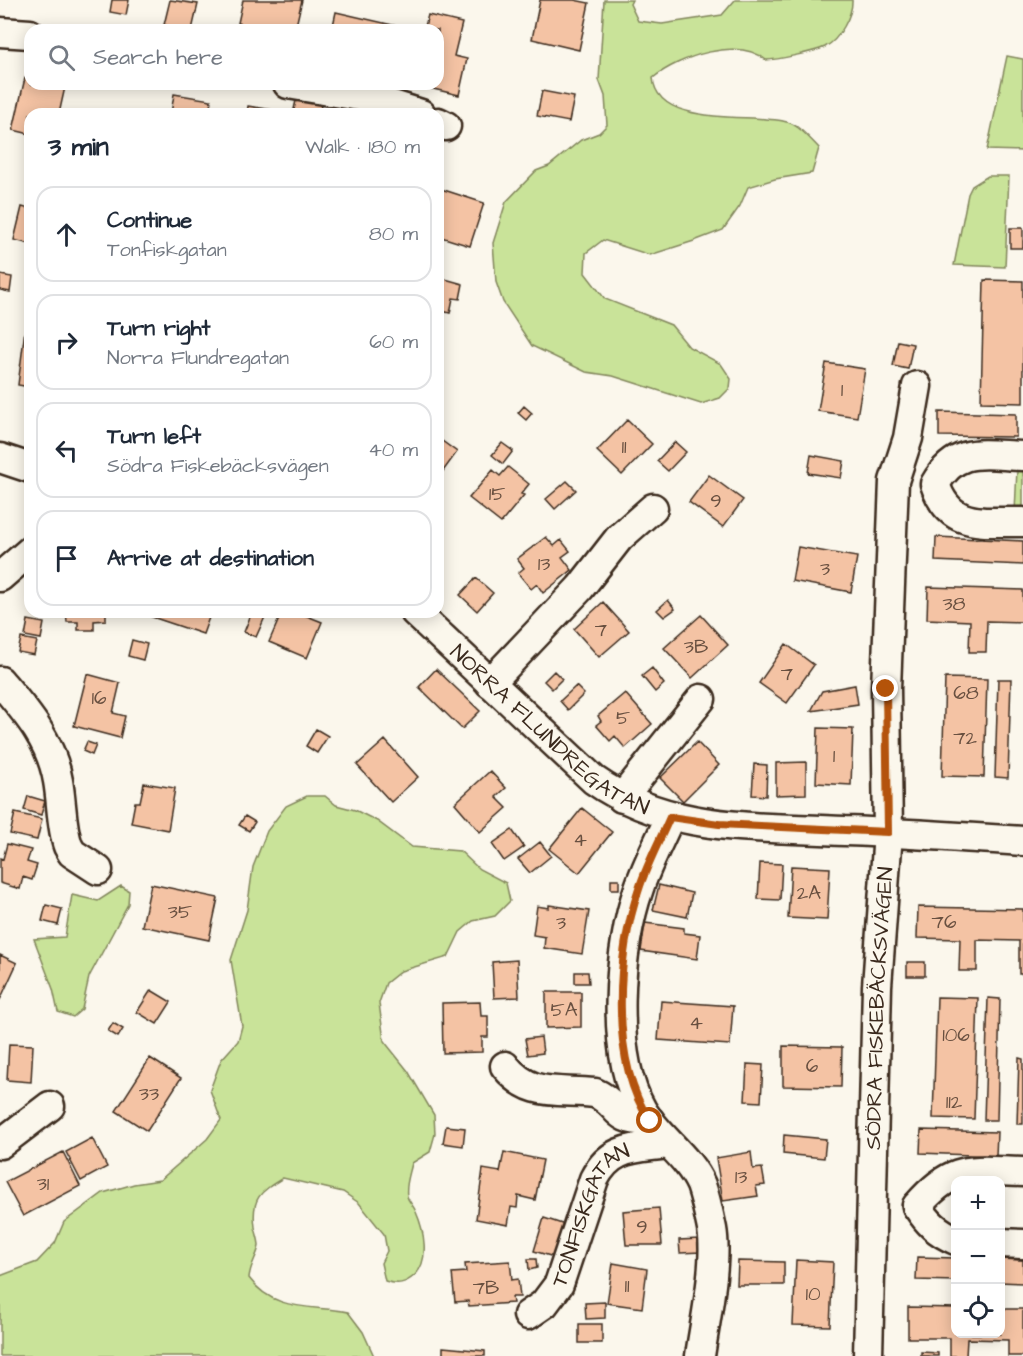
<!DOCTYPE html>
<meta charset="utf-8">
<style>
:root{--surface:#fff;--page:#f6f6f7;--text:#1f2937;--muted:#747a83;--line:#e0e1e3}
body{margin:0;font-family:"Architects Daughter",sans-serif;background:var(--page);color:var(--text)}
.controls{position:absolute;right:18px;bottom:18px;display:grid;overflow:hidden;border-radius:12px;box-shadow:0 3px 15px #0003}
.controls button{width:54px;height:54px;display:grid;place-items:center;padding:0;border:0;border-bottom:2px solid var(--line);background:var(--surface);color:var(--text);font:30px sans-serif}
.stop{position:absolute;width:18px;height:18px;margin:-14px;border:4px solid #b45309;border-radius:50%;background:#fff}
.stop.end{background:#b45309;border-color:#fff;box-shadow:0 2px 6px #0008}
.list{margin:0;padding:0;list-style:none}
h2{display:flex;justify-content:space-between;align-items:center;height:78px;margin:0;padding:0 24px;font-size:26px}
h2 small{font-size:20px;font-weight:400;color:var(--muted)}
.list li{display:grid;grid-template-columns:39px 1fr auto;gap:18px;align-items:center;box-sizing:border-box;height:96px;margin:0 12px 12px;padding:0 12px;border:2px solid var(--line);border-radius:18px}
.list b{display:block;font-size:22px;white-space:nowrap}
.list p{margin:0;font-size:20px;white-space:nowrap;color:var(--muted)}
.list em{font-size:20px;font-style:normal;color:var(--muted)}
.icon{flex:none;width:33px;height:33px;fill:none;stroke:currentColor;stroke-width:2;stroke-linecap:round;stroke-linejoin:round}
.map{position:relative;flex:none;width:1023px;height:1356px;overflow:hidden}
.search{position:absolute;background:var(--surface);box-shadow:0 3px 15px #0003;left:24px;top:24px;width:420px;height:66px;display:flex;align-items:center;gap:15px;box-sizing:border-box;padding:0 21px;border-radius:18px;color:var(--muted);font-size:22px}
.panel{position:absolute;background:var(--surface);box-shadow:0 3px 15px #0003;left:24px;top:108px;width:420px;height:510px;border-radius:18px}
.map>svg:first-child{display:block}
</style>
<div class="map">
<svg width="1023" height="1356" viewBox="0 0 1023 1356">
<rect width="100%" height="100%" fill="#fbf7ec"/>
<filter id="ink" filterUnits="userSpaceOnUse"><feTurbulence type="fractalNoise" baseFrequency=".0167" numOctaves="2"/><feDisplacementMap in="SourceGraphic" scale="12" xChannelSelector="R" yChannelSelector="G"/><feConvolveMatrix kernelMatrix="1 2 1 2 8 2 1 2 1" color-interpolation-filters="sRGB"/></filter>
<g filter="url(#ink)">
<path fill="#c9e399" stroke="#82865c" stroke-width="1.5" d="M604,0H632L630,4L638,21L662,24L722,15L735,0H852C853,15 839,40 825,47C814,52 777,60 766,60C739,36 678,57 653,78C657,129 753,112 787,122C799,125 810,139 819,148L812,173L775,179L748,187L740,206L723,230L694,241L650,255L603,240L586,253L585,273L605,299L671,325L689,347L721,364L731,379L730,388L720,398L701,404L613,376L586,372L532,346L503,302L496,282L493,243L506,202L536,171L549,166L581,140L599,133L607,125L605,96L599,80Z
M1007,56L1023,59V151L987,150Z
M988,176H1009L1005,267L954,265L968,194L972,186Z
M1017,469L1023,470V512H1015Z
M307,796H325L336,805L355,810L377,821L412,847L460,851L479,869L506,883L510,901L495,916L473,921L460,932L448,957L401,971L386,983L379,1003L384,1041L408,1071L434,1115L435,1134L430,1152L412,1163C410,1173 405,1185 407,1196C408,1201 414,1206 416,1212C424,1230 430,1260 415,1275C405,1284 398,1285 385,1281L381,1263L387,1251L384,1234L359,1203L343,1192L283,1178C260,1192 251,1198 255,1227C256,1233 259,1240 259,1246C257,1257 250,1265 249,1278C274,1312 310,1305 348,1312L363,1332L374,1356H0V1276L37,1262L55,1243L64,1222L103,1193L134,1184L160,1180L207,1139L221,1120L210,1090L221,1060L238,1041L242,1026L231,960L247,910L253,867L267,831L286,806Z
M121,886L129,891L128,904L89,977L82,1009L73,1017L58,1012L53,989L34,939L65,937L72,895L98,901Z"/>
<path fill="#f4c3a4" stroke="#3b2a1e" stroke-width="1.5" d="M112,0H129L126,15L110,12Z
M170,0L198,4L192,30L164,25Z
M243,0H302L295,30H268L238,23Z
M540,0H574L589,3L579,50L532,39Z
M336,12L397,26L396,30H332Z
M428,15L462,23L454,56L467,59L459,95L412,84H438V30H424Z
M25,78L30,79V84L65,87L59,114H30V134L13,130Z
M542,91L574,97L569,122L537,116Z
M174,94L211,100L209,114H171Z
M297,96L322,101L319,114H293Z
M248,106L279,111V114H247Z
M438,188L484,203L470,246L438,236Z
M22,207L30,209V244L14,240Z
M1010,228H1023V248H1010Z
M0,275L12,277L10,292L0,290Z
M438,277L463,284L460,299L453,298L450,313L438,310Z
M984,280L1023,281V403L981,402Z
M25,330L30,331V387L18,385Z
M898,341L913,344L908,369L893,366Z
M826,363L865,369L857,417L818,411Z
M524,406L532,413L526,420L518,413Z
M939,412L1016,414V437L939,436Z
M627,420L652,444L622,475L597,451Z
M438,438L457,452L438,478Z
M675,442L686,452L668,471L657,461Z
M502,443L513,451L503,464L492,455Z
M811,455L844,461L841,478L808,473Z
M508,467L529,484L521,494L524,495L501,523L469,498L493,470L500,476Z
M709,475L743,500L723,527L689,502Z
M567,481L576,490L555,509L546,499Z
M546,537L554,546L561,540L570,551L562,557L572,570L543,593L537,584L531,589L518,573L524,568L517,559Z
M936,537L1023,541V565L935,561Z
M798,547L857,557L851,592L792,581Z
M476,578L493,593L477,611L460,595Z
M928,587L1023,590V622L987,621L986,652H969L970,621L927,619Z
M668,600L675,609L664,617L657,610Z
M603,602L629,631L599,657L574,629Z
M66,612H106V620L94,621V630H78V622H67Z
M150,612H211L203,634L149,616Z
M252,612L265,617L256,637L244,632Z
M282,612H297L322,622L307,658L269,642Z
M701,615L728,645L692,678L664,648Z
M28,620L44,623L41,639L25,636Z
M21,638L37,641L34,655L18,652Z
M132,640L147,644L143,660L128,656Z
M786,644L814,665L787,703L759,683Z
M652,668L664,684L655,692L642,676Z
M436,669L480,711L462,729L419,687Z
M554,671L562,679L552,689L544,681Z
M87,674L120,683L113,713L125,716L120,738L74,726Z
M945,678L987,679L984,777L942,776Z
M998,679H1011L1008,778L995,777Z
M855,685L858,704L811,711L822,691Z
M576,686L584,694L568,710L560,701Z
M625,693L652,724L625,748L615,736L610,741L596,725L601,721L598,716Z
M818,728L853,729L851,785L816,783Z
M316,729L328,736L317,753L306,746Z
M385,740L418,777L391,802L357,765Z
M87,742L96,745L92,755L83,751Z
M697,742L719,765L683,801L660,778Z
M806,762V794L776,795V763Z
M754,764L767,765L766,796L752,795Z
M490,771L506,788L496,797L507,808L480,832L455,803Z
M144,783L175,788L168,830L131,823L135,802H140Z
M28,796L45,801L41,815L24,810Z
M582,808L612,832L579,873L549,849Z
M15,813L42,819L37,840L10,834Z
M245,816L255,822L249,831L239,825Z
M512,830L524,847L504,861L492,844Z
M540,842L551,856L530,873L518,859Z
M7,844L31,850L27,862L37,865L32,880L23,877L20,889L0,883V858L3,859Z
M760,863L782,864L780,900L758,899Z
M791,866L830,868L827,920L788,918Z
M611,879H619V889H611Z
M151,884L218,898L209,940L142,926Z
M659,885L692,893L687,917L653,910Z
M46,905L62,909L58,925L42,921Z
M549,905L589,911L582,954L544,948L545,937L533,935L537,906L549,908Z
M918,907L1023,909V974H1019V941L977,940V971H959L960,939L917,938Z
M645,923L684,928V933L700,935L697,959L641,951Z
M0,955L17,963L0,1000Z
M517,960L519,997L494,998L492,962Z
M907,962H925V976H907Z
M575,972H588L589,983H575Z
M151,990L171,1002L157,1024L137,1012Z
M546,992H581V1027L546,1028Z
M937,997L978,998L974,1119L933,1118Z
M988,998L1000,999L997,1120H984Z
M661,1001L733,1006L730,1045L658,1040Z
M480,1002L481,1016H488V1037H482V1052L443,1053L442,1003Z
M113,1023L123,1029L118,1037L108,1031Z
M541,1037L543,1053L528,1055L525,1039Z
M9,1044L33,1045L31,1082L7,1080Z
M783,1046L842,1047L841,1087L783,1086Z
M150,1058L181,1078L147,1131L116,1111Z
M1019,1058L1023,1059V1124H1017Z
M747,1064L763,1065L761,1102L745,1101Z
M446,1126L465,1128L463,1146L443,1143Z
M921,1130L997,1132L996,1156L920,1153Z
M784,1135L826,1139L824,1158L783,1154Z
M92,1138L107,1167L81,1181L66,1152Z
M63,1152L80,1186L23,1216L5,1182Z
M504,1152L543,1160L535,1200L518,1196L517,1208L511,1207L508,1225L476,1219L483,1169L500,1172Z
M751,1152L753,1169L762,1168L765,1185L756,1186L758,1196L723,1201L716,1158Z
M659,1208L662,1245H626L623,1211Z
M544,1218L568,1226L557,1258L534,1251Z
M700,1239L701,1252L680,1253L679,1240Z
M917,1257L956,1258V1281L916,1280Z
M528,1259H536L537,1268L529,1270Z
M1000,1259L1023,1260V1283L1000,1282Z
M796,1260L833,1262L830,1326L793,1325Z
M510,1261L512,1280L518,1279L520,1297H512L513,1303L469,1306L468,1301L455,1302L452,1273L466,1272L465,1264Z
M738,1261L784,1262V1285H737Z
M613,1263L647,1269L642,1308L607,1303Z
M605,1302V1318L586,1319L585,1303Z
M908,1307L956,1308V1334H1000V1309H1023V1356H1008V1340L967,1339L966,1356H950V1338H908Z
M579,1324H602V1343H579Z
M443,1347L485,1351V1356H443Z
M921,1352L938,1353V1356H921Z"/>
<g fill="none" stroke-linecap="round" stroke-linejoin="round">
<defs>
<g id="minor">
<path d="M0,32L30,34"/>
<path d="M288,84L371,98L421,114"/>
<path d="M438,122L446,126"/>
<path d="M1023,456C984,455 957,445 935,484C950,530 983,521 1023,522"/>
<path d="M0,458L30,468"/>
<path d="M0,577L30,551"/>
<path id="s1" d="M415,612L594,780C669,833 757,826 845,831C904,833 964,837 1023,841"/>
<path d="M0,681C26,712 51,740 58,781C62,803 61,826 68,846L72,853L98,870"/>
<path d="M490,683L580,588L619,538L653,508"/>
<path d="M622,798L701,699"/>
<path d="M670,817C660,840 647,864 639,888C618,947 610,1054 642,1110C658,1137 689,1157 701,1185C706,1199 709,1215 712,1229C718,1262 705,1321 700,1356"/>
<path d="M505,1066C531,1098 557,1089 595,1093C621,1104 611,1121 650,1121"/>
<path d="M0,1144L50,1106"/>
<path d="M917,1206C954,1163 971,1171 1023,1172"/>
<path d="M917,1206C928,1223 937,1232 956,1240"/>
<path d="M1000,1243L1023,1244"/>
<path id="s2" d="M528,1315L544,1304L559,1284L594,1179C611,1146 634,1149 668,1144"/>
<path id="s3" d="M868,1356L877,986L888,833L886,689L894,481L908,438L917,386"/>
</g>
</defs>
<use href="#minor" stroke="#3b2a1e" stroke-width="33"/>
<use href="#minor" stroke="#fbf7ec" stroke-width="28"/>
</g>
</g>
<g fill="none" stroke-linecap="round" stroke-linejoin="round" filter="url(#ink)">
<path stroke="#b45309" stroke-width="8" d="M650,1121C610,1061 616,956 639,889C647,864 660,840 670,817L719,824L888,832L886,689"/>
</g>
<g text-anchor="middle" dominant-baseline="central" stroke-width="4.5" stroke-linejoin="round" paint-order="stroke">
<g font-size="20" fill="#695040">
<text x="842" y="390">1</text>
<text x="624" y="447">11</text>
<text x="497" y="494">15</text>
<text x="716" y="501">9</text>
<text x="544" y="564">13</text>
<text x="825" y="569">3</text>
<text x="954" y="604">38</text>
<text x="601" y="630">7</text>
<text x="696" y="647">3B</text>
<text x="787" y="674">7</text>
<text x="966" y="693">68</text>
<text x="99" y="698">16</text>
<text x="623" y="718">5</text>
<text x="965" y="738">72</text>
<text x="834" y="756">1</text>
<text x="580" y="840">4</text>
<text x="809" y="893">2A</text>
<text x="180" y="912">35</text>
<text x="944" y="922">76</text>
<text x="561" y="923">3</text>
<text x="564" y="1010">5A</text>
<text x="696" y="1023">4</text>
<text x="956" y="1035">106</text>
<text x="812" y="1066">6</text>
<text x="149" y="1094">33</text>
<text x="954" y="1102">112</text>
<text x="741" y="1177">13</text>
<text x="43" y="1184">31</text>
<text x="642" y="1227">9</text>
<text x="627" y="1286">11</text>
<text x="486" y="1288">7B</text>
<text x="813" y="1294">10</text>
</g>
<g font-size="22" fill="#3b2a1e" stroke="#fbf7ec">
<text stroke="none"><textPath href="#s1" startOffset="180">NORRA FLUNDREGATAN</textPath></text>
<text stroke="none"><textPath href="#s3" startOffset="348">SÖDRA FISKEBÄCKSVÄGEN</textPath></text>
<text stroke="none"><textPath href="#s2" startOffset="122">TONFISKGATAN</textPath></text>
</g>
</g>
</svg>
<div class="controls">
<button>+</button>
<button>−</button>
<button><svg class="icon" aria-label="locate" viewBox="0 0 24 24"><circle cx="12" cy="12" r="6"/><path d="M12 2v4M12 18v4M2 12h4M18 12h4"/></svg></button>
</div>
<div class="stop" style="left:650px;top:1121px"></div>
<div class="stop end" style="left:886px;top:689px"></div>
<div class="search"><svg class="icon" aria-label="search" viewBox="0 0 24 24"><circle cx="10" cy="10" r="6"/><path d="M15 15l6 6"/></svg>Search here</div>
<section class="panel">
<h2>3 min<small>Walk · 180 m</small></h2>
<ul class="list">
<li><svg class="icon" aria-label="ahead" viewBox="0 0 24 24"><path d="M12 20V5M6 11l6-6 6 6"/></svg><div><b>Continue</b><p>Tonfiskgatan</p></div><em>80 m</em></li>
<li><svg class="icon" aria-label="right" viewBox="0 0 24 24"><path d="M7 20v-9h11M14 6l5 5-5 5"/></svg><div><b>Turn right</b><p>Norra Flundregatan</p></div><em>60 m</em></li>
<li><svg class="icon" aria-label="left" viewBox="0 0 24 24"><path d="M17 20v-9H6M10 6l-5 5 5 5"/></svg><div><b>Turn left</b><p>Södra Fiskebäcksvägen</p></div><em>40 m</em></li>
<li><svg class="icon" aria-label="arrive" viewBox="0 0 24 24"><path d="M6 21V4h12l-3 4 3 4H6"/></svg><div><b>Arrive at destination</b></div></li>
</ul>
</section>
</div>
